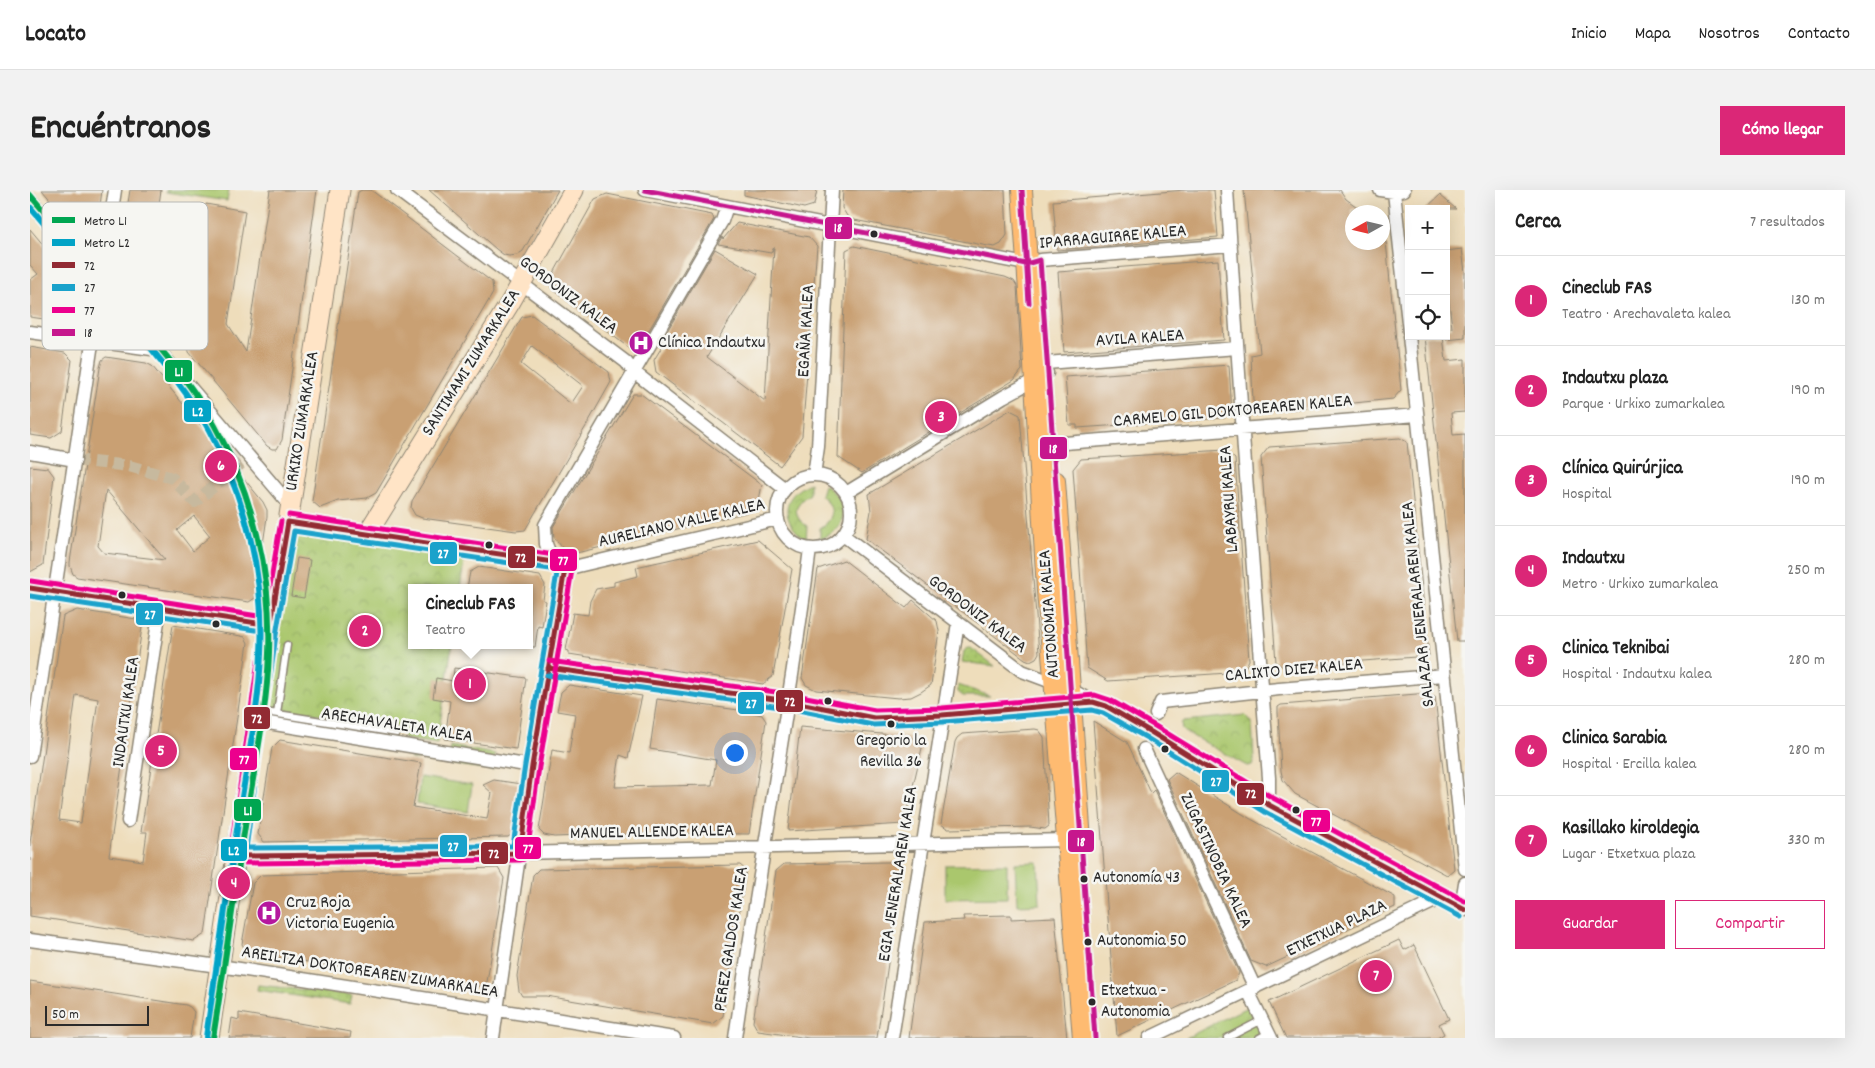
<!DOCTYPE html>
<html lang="es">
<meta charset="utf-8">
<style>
:root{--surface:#fff;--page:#f2f2f2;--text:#222;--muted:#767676;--line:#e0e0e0;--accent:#db2777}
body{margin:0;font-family:Dekko,sans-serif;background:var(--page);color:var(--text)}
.controls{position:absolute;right:15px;top:15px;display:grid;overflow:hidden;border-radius:0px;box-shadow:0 5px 20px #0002}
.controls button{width:45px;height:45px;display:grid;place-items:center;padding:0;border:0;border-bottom:1px solid var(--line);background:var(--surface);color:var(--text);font:25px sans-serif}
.compass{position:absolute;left:1315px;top:15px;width:45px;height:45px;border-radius:50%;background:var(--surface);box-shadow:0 5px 20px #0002;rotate:262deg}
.scale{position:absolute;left:15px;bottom:12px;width:104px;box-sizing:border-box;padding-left:5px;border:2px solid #2b2b2b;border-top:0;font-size:14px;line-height:18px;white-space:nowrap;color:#2b2b2b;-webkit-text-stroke:4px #f6f6f2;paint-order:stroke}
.you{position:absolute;left:704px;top:562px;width:18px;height:18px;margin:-12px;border:4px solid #fff;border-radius:50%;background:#1a73e8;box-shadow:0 0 0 8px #1a73e833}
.badge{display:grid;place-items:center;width:32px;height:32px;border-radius:50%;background:var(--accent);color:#fff;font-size:16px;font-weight:700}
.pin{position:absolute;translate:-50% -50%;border:2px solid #fff;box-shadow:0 1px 5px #0006}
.popup{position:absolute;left:378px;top:394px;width:125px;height:65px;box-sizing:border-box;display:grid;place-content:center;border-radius:0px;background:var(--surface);filter:drop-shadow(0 1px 4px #0005);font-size:16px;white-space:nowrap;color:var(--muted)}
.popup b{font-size:19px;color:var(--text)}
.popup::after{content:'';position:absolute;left:50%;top:100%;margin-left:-10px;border:10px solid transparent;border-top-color:var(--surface)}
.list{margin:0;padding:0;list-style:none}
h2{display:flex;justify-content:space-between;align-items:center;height:65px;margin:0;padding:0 20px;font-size:21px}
h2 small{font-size:16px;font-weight:400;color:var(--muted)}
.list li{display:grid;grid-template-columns:32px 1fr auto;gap:15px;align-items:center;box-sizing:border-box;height:90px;padding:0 20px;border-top:1px solid var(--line)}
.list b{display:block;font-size:19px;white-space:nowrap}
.list p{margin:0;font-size:16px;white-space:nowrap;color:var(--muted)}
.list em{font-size:16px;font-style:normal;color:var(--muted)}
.actions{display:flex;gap:10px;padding:15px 20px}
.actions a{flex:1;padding:11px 0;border:1px solid var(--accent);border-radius:0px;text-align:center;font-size:18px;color:var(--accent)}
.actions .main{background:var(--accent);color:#fff}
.icon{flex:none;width:28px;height:28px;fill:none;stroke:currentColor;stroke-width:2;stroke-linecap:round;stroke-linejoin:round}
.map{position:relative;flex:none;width:1435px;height:848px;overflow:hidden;border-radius:0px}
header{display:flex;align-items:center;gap:30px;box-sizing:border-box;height:70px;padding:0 25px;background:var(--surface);border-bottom:1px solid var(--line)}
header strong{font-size:24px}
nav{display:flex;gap:28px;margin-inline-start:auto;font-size:18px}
.intro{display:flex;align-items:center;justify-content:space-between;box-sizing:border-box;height:120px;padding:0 30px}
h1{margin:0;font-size:35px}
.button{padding:12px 22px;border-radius:0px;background:var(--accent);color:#fff;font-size:18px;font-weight:700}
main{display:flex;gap:30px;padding:0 30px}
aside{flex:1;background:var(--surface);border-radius:0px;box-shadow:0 5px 20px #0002}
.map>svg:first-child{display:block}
</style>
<header>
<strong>Locato</strong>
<nav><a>Inicio</a><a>Mapa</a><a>Nosotros</a><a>Contacto</a></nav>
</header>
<div class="intro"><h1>Encuéntranos</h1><a class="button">Cómo llegar</a></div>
<main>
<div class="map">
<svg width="1435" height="848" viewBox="0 0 1435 848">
<defs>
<pattern id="park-crowns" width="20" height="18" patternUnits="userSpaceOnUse" patternTransform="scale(1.25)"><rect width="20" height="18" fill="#aac76d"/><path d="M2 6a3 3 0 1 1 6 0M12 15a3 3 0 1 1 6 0" fill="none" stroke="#92ab5f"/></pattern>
<pattern id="garden-dots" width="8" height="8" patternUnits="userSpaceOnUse" patternTransform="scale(1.25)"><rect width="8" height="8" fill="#aac76d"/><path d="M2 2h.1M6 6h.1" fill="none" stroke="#92ab5f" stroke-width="1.8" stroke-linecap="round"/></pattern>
</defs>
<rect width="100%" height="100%" fill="#f6f6f2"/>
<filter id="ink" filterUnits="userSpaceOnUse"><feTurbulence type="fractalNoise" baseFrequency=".02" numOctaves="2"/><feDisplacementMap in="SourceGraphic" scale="10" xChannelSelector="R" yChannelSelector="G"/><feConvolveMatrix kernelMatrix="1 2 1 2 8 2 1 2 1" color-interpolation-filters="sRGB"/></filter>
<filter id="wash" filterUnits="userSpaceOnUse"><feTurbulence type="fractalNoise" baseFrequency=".0096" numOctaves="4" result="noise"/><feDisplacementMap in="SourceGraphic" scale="20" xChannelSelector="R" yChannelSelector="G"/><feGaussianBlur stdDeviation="1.12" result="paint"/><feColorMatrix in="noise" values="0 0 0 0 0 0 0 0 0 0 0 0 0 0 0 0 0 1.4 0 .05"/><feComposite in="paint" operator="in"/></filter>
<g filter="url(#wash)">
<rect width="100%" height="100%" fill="#edb"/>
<path fill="#aac76d" stroke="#6a794c" d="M136,0H199L197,11L136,2Z
M390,587L442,595L438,622L387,614Z
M1008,672L1010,714L987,715L985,673Z
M977,674V708L915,709V675Z"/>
<path fill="url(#park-crowns)" stroke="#6a794c" d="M780,293V304C764,313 761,326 777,336L776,350C750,331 750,306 780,293Z
M794,295C820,310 820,339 790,349V338C806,329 804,316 791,305Z
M277,341L435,366L430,398H381V455H422L407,554L373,549L375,537L235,517L262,349L269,344Z
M1215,525L1222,532L1224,570L1222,575L1217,576L1157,543L1152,539L1151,533L1154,531Z
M421,556L465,564L463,580L418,574Z
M379,562L407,567L402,571H396L394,567L386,570L381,569Z
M1219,816L1233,848H1156Z"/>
<path fill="url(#garden-dots)" stroke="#6a794c" d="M89,72L91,80L96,88L142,141C125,154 101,148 81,147L77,144L75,136Z
M938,458H941L965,476L932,472L934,461Z
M928,495L960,506H933L928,502Z
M228,795L322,805L320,814L227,800Z"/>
<g id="blocks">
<path fill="#c9a073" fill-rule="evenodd" d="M12,0H72L67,40L64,44L60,47L55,48L50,45Z
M100,0H131L128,21L147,24L146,29L173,34L176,14L215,21L198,134L216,162L240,0H287L252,250L247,259H242L237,256L159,162L156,130L142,141L91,80L89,72Z
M332,0H341L462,92L463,103L346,303L337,308L308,311L290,318L282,311L328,2Z
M399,0H528L493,61L487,65L479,66L474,65L466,59Z
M714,0H787L784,15L774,18L714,5Z
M813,0H975L977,45L971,54L965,57L958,56L819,29L812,18Z
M1155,0H1184L1188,47L1027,60L1023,11Z
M1214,0H1310L1316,9L1330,19H1322V52H1356L1371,200L1363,209L1236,222L1223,211L1221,165L1230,163Z
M577,4L682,25L684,29L609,157L599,158L521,98L520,90L565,9Z
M1410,5L1426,19H1395Z
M707,33L779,47L787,56L772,246L750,276L626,182L624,170L633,155H629L685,59L728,84L677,167L735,211L744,57L741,63L688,54L692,47L693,49Z
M0,39L51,100L52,110L48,134L0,127V90L8,84L0,75Z
M824,56L975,87L984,91L987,96L992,180L984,190L832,283L808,267L816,60Z
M1432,59L1435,82V148L1416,150V139L1422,138L1416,85V61Z
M1188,70L1194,150L1034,162L1028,82Z
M502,125L579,182L581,192L555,238L495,340L486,341L392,328L385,325L381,318L382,311L492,127ZM502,156L553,196L541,214L491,174Z
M1395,146H1413L1416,171L1435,169V222L1421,223L1423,245L1435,244V451H1427Z
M0,157L35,163L42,170L32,241L21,248L0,245Z
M76,167L116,173L122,176L233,312L237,320V327L225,408L219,412L47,387L43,384L40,376V372L70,178L72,170ZM76,300L135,370L74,363L68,356ZM164,326L180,346L163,361L147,340Z
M1199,175L1202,224L1195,225V228L1047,238V235H1039L1035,187Z
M603,204H611L732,295L727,320L538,365L524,347L523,337Z
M980,220L990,225L1009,463L1006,468L1000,471L995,469L836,349L841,321L839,304Z
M1370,248L1377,252L1399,466L1253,477L1246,472L1231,267L1239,257Z
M1195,260L1205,269L1219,470L1213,482L1078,491L1057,478L1043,279L1051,269Z
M0,276L18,278L24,286L13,375L0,382Z
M728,350L762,379L743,486L733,494L539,464V461L536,460L543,423L558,425L560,411L566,399L584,396V392L608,386L606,377Z
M267,368L280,370L274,408L261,406Z
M814,370L876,418L883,410L907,431L909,441L901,495L891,502L881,507L868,508L786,500L776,495L772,488L788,379Z
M449,377L510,386L515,395L513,410L516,411L512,437L508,436L505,457H499V398H437L440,382Z
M47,420L113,430L79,666L113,671L117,642H111L143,435L211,446L215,447L218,453L175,744L164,751L0,726V653L33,426ZM46,505L68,509L51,633L29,630Z
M424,478L496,488L486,559L415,549L420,511L403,508L406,488L423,491Z
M539,495L612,506L598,568L590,565L585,597L682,595L686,570L620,559L627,509L716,521L732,525L736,531L719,644L627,643L524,647L514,645L509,640L522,560L539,563L545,524L527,521L531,502Z
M1399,503V507H1405L1424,679L1417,685L1265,604L1253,590L1251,581L1248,522V517L1251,515Z
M1063,531L1097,552L1121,603L1124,600L1209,783L1206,790L1087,846Z
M770,537L875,546L890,550L892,558L874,634L758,641Z
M1005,539L1009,540L1014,547L1019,636L1015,639L1000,637L918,639L911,634L925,552L927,548L932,544Z
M250,550L391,573L383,617L457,629L462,603L453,595L464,590L491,594L484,643L478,647L234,652L228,644L242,558Z
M1145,582L1219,628L1365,707V717L1236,777L1221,771L1137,589Z
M857,672H867L872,679L847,848H779L728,841L723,832L746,681L754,674Z
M710,675L716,680L693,826L683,834L516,806H492L489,801L487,786L503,685L509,679Z
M468,678L474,688L457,792L448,797L217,763L212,754L223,693L231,685Z
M981,725V729L1025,727L1037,848H879L895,732L934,730L933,726Z
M1369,750L1374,760L1384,755L1419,829L1409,834L1414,844L1407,848H1256L1239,812Z
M0,791L156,815L160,817L164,822L160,848H0Z
M209,823L321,842L320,848H199L202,828L209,830Z"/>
</g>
</g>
<g filter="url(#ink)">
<use href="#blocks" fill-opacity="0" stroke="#8c8473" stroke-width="1"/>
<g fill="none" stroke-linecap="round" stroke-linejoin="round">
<path stroke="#c7b99e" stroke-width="12" stroke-dasharray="12 6" stroke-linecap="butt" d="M45,270L99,276L142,288L165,312L219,267"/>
<defs>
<path id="lane" d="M229,521L367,543
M247,523L257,455
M1197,848L1232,830
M1229,848L1238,843"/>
<path id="street" d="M367,0L596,172L604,182L755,299
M615,0L996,74L1010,70L1201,55
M1197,0L1214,260L1239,588V615
M1350,0L1364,2L1374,0
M1364,2L1379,142
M0,9L64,83
M76,98L260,315
M0,142L129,160
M1379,146L1435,679
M1016,173L1207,158
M1022,254L1387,225
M0,262L45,270
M784,285L788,257L802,0
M747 322a37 37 0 1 1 74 0a37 37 0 1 1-74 0Z
M816,303L973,207L1017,183
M258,332L523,372L528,375
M813,345L992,481L1040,499L1063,512L1076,516L1121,542L1239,615L1435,720
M523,372L516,354L515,335L692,31L697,16
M535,379L748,329
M0,398L240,435
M518,478L759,511L844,528L912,525L1034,514
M1126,524L1131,512L1249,499L1414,485
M226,531L502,576
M1114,559L1225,798
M0,566L85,0
M98,631L130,418
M207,666L490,663L1037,650
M1431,718L1435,693
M0,750L210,779L644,848
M1218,801L1241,848
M463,848L502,576L535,379
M705,848C728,685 759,523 780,359
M862,848L928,433
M1119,848L1411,708"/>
<path id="secondary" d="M337,344L480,113L544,0
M179,848L239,444L258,332L310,0"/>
<path id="primary" d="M992,0L1004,174L1017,401L1053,848
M1025,291L1051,651"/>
</defs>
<use href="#lane" stroke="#8c8473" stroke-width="9"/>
<use href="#street" stroke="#8c8473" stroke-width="15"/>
<use href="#secondary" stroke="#8c8473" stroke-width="21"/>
<use href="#primary" stroke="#8c8473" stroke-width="22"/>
<use href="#lane" stroke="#fff" stroke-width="6"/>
<use href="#street" stroke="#fff" stroke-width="12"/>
<use href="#secondary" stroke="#ffe4c6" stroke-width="19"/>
<use href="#primary" stroke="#febb71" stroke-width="20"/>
<defs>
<path id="bus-1" d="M258,332L523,372L535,379L502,576L490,663L207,666L239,444Z
M0,398L240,435
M518,478L759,511L844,528L912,525L1063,512L1076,516L1121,542L1239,615L1435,720"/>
<path id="bus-2" d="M264,341L520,379L527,383L495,575L483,656L216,658L246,445Z
M0,406L239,442
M517,485L758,518L843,535L913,532L1062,520L1073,523L1117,548L1235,622L1431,727"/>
<path id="bus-3" d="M251,331L232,443L200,665L201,670L207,673L490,670L494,669L497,664L509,577L542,380L541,375L524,365L259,325
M1,391L241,428
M519,471L760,504L845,520L912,518L1065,505L1080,510L1125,536L1243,608L1435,711"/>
<path id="bus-4" d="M615,0L996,74L1010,70L1065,848
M992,0L999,113"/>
</defs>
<use href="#bus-1" stroke="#f6f6f2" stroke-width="9"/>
<use href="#bus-2" stroke="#f6f6f2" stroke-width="9"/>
<use href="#bus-3" stroke="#f6f6f2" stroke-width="9"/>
<use href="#bus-4" stroke="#f6f6f2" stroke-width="9"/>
<use href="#bus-1" stroke="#922a33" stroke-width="5"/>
<use href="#bus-2" stroke="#1aa2cb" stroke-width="5"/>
<use href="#bus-3" stroke="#ec008d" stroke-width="5"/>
<use href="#bus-4" stroke="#c6178d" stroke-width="5"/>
<defs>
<path id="metro-1" d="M0,5C35,46 70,87 105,128C134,163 164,197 185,236C223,305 242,384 239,463C237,517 226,570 217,624C205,698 195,773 183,848"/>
<path id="metro-2" d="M0,17C33,56 67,95 101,134C129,168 158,202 179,240C216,309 235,386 231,464C229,518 217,572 209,626C198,700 187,773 176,847"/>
</defs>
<use href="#metro-1" stroke="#f6f6f2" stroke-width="10"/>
<use href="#metro-2" stroke="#f6f6f2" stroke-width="10"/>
<use href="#metro-1" stroke="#00a651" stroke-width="6"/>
<use href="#metro-2" stroke="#02a3c6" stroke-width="6"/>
</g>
</g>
<defs>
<symbol id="hospital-disc" viewBox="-11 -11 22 22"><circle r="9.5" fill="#b5179e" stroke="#f6f6f2"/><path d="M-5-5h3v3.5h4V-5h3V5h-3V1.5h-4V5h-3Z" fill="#fff"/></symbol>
</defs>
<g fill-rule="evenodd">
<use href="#hospital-disc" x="597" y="139" width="28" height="28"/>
<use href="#hospital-disc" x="225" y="709" width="28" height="28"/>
</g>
<g fill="#2b2b2b" stroke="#f6f6f2" stroke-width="2">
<circle cx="844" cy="44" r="4.5"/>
<circle cx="459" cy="355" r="4.5"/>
<circle cx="92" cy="405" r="4.5"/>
<circle cx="186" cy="434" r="4.5"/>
<circle cx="798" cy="511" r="4.5"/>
<circle cx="861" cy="534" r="4.5"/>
<circle cx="1135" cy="559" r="4.5"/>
<circle cx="1266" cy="620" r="4.5"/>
<circle cx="1054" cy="689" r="4.5"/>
<circle cx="1058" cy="752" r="4.5"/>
<circle cx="1062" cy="812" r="4.5"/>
</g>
<g text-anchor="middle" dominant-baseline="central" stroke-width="5" stroke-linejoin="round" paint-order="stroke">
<g font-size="17" fill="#2b2b2b" stroke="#f6f6f2" text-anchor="start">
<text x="861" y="552" text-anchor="middle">Gregorio la<tspan x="861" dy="21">Revilla 36</tspan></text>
<text x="1063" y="689">Autonomía 43</text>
<text x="1067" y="752">Autonomia 50</text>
<text x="1071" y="802">Etxetxua -<tspan x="1071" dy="21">Autonomia</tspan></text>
</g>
<g font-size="18" fill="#2b2b2b" stroke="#f6f6f2">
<text transform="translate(1083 48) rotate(-5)">IPARRAGUIRRE KALEA</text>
<text transform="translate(538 106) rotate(37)">GORDONIZ KALEA</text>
<text transform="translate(777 141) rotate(-87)">EGAÑA KALEA</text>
<text transform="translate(1110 149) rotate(-4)">AVILA KALEA</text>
<text transform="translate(442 173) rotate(-58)">SANTIMAMI ZUMARKALEA</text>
<text transform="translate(1203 222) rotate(-5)">CARMELO GIL DOKTOREAREN KALEA</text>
<text transform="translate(273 231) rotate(-81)">URKIXO ZUMARKALEA</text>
<text transform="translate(1200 309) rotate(-94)">LABAYRU KALEA</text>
<text transform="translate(652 334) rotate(-13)">AURELIANO VALLE KALEA</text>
<text transform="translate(1389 414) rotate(-96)">SALAZAR JENERALAREN KALEA</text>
<text transform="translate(1020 424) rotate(-94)">AUTONOMIA KALEA</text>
<text transform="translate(947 425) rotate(37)">GORDONIZ KALEA</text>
<text transform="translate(1264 481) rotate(-5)">CALIXTO DIEZ KALEA</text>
<text transform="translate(97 522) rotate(-82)">INDAUTXU KALEA</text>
<text transform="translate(367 536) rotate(9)">ARECHAVALETA KALEA</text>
<text transform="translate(622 643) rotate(-1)">MANUEL ALLENDE KALEA</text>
<text transform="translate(1185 671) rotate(65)">ZUGASTINOBIA KALEA</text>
<text transform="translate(869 684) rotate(-81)">EGIA JENERALAREN KALEA</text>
<text transform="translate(1307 739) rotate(-26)">ETXETXUA PLAZA</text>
<text transform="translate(702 749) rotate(-81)">PEREZ GALDOS KALEA</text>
<text transform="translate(340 783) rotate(9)">AREILTZA DOKTOREAREN ZUMARKALEA</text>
</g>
<g font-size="18" fill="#2b2b2b" stroke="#f6f6f2" text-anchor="start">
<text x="628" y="153">Clínica Indautxu</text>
<text x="256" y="713">Cruz Roja<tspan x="256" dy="21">Victoria Eugenia</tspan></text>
</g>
</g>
<rect x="12" y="12" width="166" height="148" rx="8" fill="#f6f6f2" stroke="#b9b9b6" stroke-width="1"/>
<rect x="22" y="27" width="23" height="6" fill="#00a651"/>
<rect x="22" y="49" width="23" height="7" fill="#02a3c6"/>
<rect x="22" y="72" width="23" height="6" fill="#922a33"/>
<rect x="22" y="94" width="23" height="7" fill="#1aa2cb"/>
<rect x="22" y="117" width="23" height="6" fill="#ec008d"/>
<rect x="22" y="139" width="23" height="7" fill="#c6178d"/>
<g font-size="14" fill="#2b2b2b">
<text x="54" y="35">Metro L1</text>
<text x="54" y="57">Metro L2</text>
<text x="54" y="80">72</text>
<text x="54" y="102">27</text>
<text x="54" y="125">77</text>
<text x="54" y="147">18</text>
</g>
<g stroke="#f6f6f2" stroke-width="2">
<rect x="794" y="26" width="29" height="24" rx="5" fill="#c6178d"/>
<rect x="134" y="169" width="29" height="24" rx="5" fill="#00a651"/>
<rect x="153" y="209" width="29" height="24" rx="5" fill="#02a3c6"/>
<rect x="1009" y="246" width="29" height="24" rx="5" fill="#c6178d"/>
<rect x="399" y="351" width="29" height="24" rx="5" fill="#1aa2cb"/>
<rect x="477" y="355" width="29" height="24" rx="5" fill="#922a33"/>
<rect x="519" y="358" width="29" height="24" rx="5" fill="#ec008d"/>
<rect x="105" y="412" width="29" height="24" rx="5" fill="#1aa2cb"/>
<rect x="745" y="499" width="29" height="24" rx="5" fill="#922a33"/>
<rect x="707" y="501" width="28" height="24" rx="5" fill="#1aa2cb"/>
<rect x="213" y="516" width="28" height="24" rx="5" fill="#922a33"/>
<rect x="199" y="557" width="29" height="24" rx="5" fill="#ec008d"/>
<rect x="1171" y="579" width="29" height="24" rx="5" fill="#1aa2cb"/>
<rect x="1206" y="592" width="29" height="24" rx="5" fill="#922a33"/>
<rect x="203" y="608" width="29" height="24" rx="5" fill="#00a651"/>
<rect x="1272" y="619" width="29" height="24" rx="5" fill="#ec008d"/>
<rect x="1037" y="639" width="28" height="24" rx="5" fill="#c6178d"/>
<rect x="409" y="644" width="29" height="24" rx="5" fill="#1aa2cb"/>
<rect x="484" y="646" width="28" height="24" rx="5" fill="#ec008d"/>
<rect x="190" y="648" width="28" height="24" rx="5" fill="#02a3c6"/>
<rect x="450" y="651" width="29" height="24" rx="5" fill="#922a33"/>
</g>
<g font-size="14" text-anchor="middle" font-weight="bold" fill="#fff">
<text x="808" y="42">18</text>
<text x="149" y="186">L1</text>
<text x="168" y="226">L2</text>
<text x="1023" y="263">18</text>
<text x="413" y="368">27</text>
<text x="491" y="372">72</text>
<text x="533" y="375">77</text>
<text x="120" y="429">27</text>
<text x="760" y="516">72</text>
<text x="721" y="518">27</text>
<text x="227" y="533">72</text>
<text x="214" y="574">77</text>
<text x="1186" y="596">27</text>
<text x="1221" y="608">72</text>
<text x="218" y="625">L1</text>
<text x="1286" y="636">77</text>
<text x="1051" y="656">18</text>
<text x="423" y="661">27</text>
<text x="498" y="663">77</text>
<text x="204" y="665">L2</text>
<text x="464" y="668">72</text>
</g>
</svg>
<div class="controls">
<button>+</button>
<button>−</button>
<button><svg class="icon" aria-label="locate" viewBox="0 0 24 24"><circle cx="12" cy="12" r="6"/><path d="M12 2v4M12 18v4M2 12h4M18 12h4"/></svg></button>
</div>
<svg class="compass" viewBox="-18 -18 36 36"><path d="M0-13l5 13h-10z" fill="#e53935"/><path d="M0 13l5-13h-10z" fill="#767676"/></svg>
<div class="scale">50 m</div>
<div class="you"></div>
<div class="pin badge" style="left:440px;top:494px">1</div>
<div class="popup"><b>Cineclub FAS</b>Teatro</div>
<div class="pin badge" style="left:335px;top:441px">2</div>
<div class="pin badge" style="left:911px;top:227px">3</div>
<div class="pin badge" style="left:204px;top:693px">4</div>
<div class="pin badge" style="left:131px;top:561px">5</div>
<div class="pin badge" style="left:191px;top:276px">6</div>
<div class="pin badge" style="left:1346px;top:786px">7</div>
</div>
<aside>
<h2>Cerca<small>7 resultados</small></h2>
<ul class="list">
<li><span class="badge">1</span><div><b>Cineclub FAS</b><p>Teatro · Arechavaleta kalea</p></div><em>130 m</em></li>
<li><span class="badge">2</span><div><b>Indautxu plaza</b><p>Parque · Urkixo zumarkalea</p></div><em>190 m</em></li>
<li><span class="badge">3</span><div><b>Clínica Quirúrjica</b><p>Hospital</p></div><em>190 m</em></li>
<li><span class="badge">4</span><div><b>Indautxu</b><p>Metro · Urkixo zumarkalea</p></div><em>250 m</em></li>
<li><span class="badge">5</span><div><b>Clinica Teknibai</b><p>Hospital · Indautxu kalea</p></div><em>280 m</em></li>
<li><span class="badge">6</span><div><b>Clinica Sarabia</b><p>Hospital · Ercilla kalea</p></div><em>280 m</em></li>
<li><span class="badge">7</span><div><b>Kasillako kiroldegia</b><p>Lugar · Etxetxua plaza</p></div><em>330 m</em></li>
</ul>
<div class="actions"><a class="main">Guardar</a><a>Compartir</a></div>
</aside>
</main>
